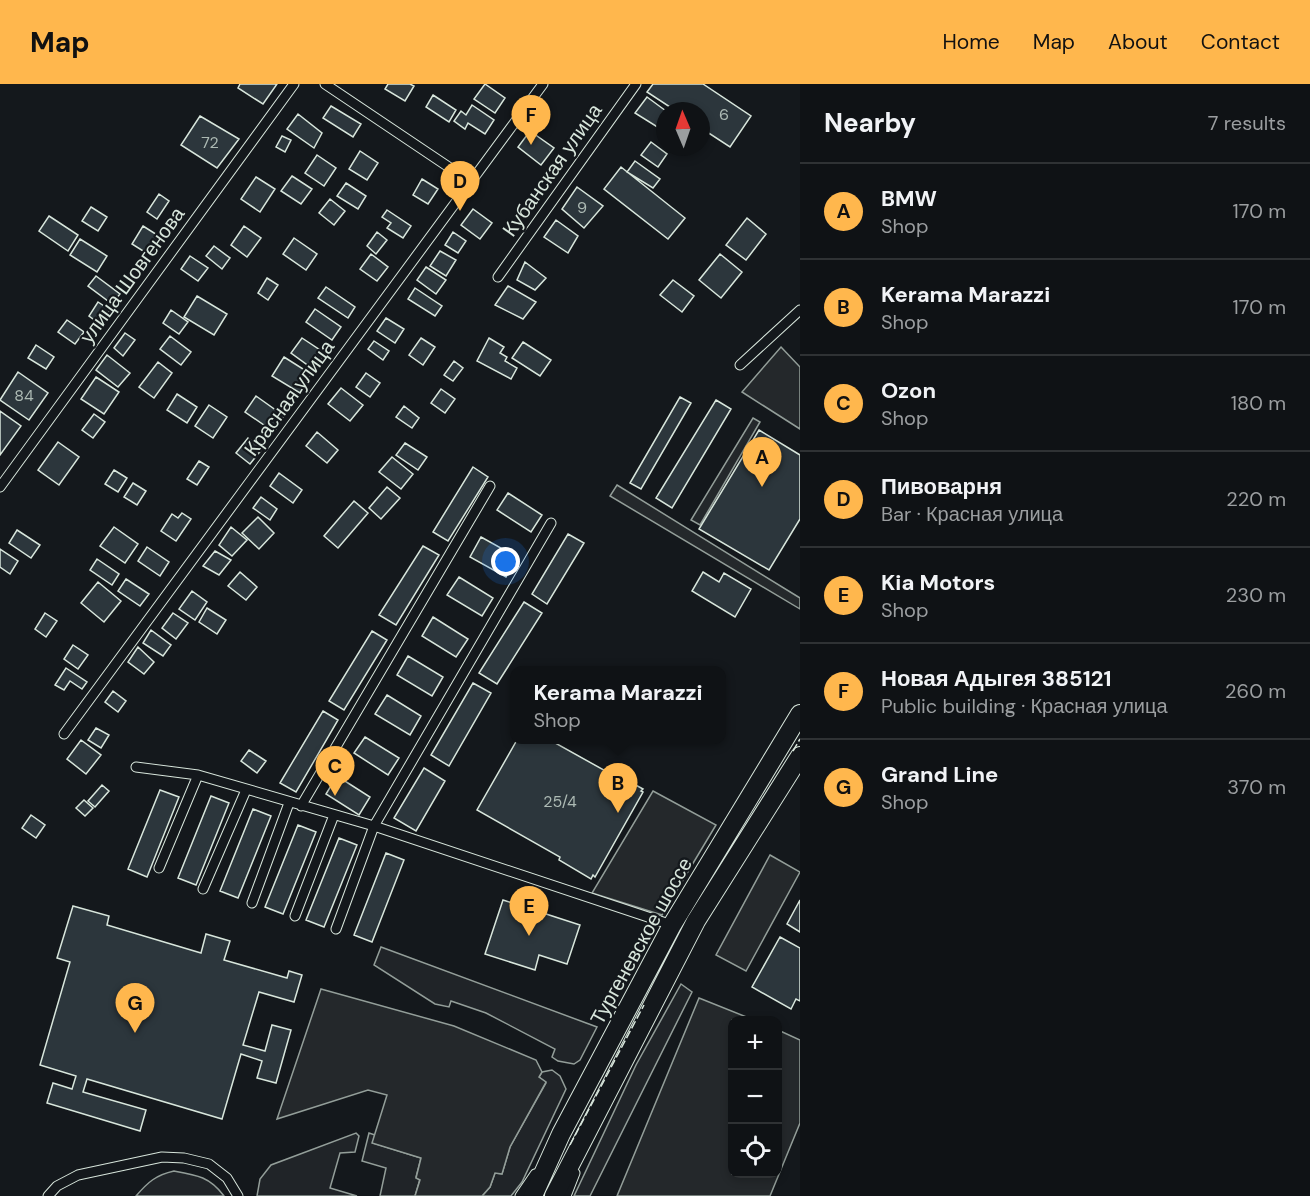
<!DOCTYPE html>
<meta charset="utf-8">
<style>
:root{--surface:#0f1215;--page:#1d2022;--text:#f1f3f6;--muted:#9b9ea0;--line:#2f3234;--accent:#ffb74d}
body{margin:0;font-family:"DM Sans",sans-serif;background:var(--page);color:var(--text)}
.controls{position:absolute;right:18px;bottom:18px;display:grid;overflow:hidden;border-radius:12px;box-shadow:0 3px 9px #0003}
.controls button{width:54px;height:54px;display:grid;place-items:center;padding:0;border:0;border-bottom:2px solid var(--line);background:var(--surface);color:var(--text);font:30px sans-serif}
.compass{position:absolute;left:656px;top:18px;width:54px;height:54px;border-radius:50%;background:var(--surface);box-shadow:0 3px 9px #0003;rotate:358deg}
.you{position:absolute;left:506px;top:478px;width:21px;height:21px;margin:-15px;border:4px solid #fff;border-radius:50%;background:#1a73e8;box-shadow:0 0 0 9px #1a73e833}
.badge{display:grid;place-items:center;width:39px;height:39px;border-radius:50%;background:var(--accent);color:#111;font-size:20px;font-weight:700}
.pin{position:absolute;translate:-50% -50px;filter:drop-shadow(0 2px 3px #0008)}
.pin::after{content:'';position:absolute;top:32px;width:21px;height:18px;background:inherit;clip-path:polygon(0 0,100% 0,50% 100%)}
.popup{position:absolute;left:510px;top:582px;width:216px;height:78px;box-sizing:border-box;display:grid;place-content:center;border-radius:12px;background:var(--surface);filter:drop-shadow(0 2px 4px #0005);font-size:20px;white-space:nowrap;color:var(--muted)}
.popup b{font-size:22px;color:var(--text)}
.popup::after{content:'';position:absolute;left:50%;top:100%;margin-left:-12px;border:12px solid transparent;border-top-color:var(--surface)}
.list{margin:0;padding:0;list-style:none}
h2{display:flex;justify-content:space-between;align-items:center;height:78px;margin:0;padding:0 24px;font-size:26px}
h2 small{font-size:20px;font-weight:400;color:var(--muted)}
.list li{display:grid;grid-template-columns:39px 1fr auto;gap:18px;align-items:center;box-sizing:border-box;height:96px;padding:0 24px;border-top:2px solid var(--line)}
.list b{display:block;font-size:22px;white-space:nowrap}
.list p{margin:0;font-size:20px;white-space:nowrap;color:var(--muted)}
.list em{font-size:20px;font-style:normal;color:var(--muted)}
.icon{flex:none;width:33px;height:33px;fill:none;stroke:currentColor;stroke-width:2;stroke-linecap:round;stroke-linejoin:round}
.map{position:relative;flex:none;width:800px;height:1112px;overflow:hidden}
header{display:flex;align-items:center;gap:36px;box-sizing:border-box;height:84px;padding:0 30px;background:var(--accent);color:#111}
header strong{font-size:28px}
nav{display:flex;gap:33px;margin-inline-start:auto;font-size:21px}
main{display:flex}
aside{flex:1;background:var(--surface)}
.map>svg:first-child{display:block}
</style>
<header>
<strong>Map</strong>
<nav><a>Home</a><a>Map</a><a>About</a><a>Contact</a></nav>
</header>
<main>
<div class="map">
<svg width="800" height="1112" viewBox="0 0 800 1112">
<rect width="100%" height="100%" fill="#14181c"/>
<path fill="#202428" stroke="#939e99" stroke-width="1.5" d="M381,863L597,943L580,976L574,980L558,977L552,973L555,965L486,929L451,917L449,923L435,920L374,881Z
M681,900L692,908L590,1112H574L636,981Z
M552,986L560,992L566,1005L522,1098L511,1112H482L490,1103L495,1089L502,1090L510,1063L546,999L539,993L542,988Z
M356,1049L359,1052L355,1068L340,1069L330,1104L357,1112H257L260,1095L271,1081Z
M369,1049L375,1051L373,1059L421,1074L416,1093L420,1095L415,1112H380L386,1084L362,1077Z
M174,1087C197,1091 210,1093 224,1112H136C148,1098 156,1091 174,1087Z"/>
<path fill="#24282b" stroke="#939e99" stroke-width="1.5" d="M781,263L800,283V345L742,308Z
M753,334L760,338L700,441L691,436Z
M617,401L800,514V525L610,412Z
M653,707L716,741L662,831L592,809Z
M770,771L800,788L746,887L716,871Z
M321,905L454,942L536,976L542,988L539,993L546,998L510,1063L502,1090L495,1089L490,1103L482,1112H415L420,1096L416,1094L421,1074L372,1059L387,1011L368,1006L277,1035Z
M699,914L754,936H732V1090H778V946L800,956V1039L770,1112H617Z"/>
<path fill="#2c363c" stroke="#d8e6dc" stroke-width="1.5" d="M240,0H277L263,20L238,4Z
M388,0H410L414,2L405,17L385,5Z
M485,0L505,14L495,29L474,15Z
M653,0H703L751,32L730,63L701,44V27H676L647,8Z
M433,11L456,26L449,38L426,23Z
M647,13L666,27L665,37L659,44L635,29Z
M472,21L494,36L485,50L468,39L465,45L454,37L461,27L466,31Z
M331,22L361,40L353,53L323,34Z
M298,30L322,49L314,64L287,45Z
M200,32L239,55L217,84L181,61Z
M530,47L554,64L541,81L518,63Z
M282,52L291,56L285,68L276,63Z
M651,58L667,70L658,83L641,71Z
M360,67L378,79L367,96L349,85Z
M317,71L336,84L324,102L305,89Z
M635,77L660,95L653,104L627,88Z
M621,83L685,134L668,155L604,105Z
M292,92L312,105L301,120L281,107Z
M256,93L275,105L260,128L241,115Z
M422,95L438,105L428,120L413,111Z
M346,99L366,112L358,125L337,112Z
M577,103L603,122L584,144L562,125Z
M159,110L169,117L157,135L147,128Z
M330,115L345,127L334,141L319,129Z
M91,123L107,133L98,147L82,137Z
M473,125L492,139L480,155L461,141Z
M387,126L411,142L403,154L387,144L391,139L382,133Z
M49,132L78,151L68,167L39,147Z
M747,134L766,150L746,176L726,161Z
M556,136L578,152L568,169L544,153Z
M143,142L162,154L151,172L132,160Z
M244,142L261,154L247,173L231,161Z
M377,148L387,156L376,170L367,162Z
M453,148L466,157L458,169L445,161Z
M294,154L317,170L306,186L283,170Z
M80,155L107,172L97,188L70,171Z
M214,162L230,174L222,185L206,172Z
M440,167L456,176L446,192L430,182Z
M371,170L388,183L377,197L360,185Z
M720,170L742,188L721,214L699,196Z
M190,172L208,184L198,197L181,185Z
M525,178L546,194L535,206L517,196Z
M426,183L446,196L436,210L417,196Z
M96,192L120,210L112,220L88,202Z
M267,194L278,201L268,216L258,209Z
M673,196L694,212L682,228L660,211Z
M508,202L536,218L523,235L495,221Z
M326,203L355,223L348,234L318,214Z
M415,204L442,222L435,232L408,215Z
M197,212L227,230L214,251L184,233Z
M98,218L110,226L100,240L89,232Z
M315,225L341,243L332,256L306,238Z
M171,226L188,238L179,250L163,239Z
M386,234L404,245L395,259L377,247Z
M67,236L84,248L75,260L58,248Z
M125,249L135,256L123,272L114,264Z
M170,252L191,268L181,281L160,265Z
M302,254L326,270L313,285L291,269Z
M421,254L435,263L423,281L409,271Z
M489,254L504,263L500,269L507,273L505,277L517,284L511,295L477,277Z
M374,257L389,267L383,276L368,265Z
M523,258L551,276L540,292L512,274Z
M36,261L54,273L46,285L28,274Z
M107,271L130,289L118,303L96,286Z
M284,273L311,290L300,309L272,292Z
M454,277L463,284L453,297L444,291Z
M158,278L172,289L154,314L139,303Z
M18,288L48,309L29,336L0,316Z
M366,289L380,299L370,313L356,303Z
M96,293L119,308L104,330L81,315Z
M341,304L363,321L350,337L328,320Z
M441,305L455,315L445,329L431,319Z
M177,310L197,323L187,339L167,326Z
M256,312L284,332L274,348L245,328Z
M680,313L691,319L641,405L630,399Z
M716,316L731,325L672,424L656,414Z
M209,321L227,333L213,354L195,342Z
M404,322L419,334L412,344L396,333Z
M0,327L21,342L0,371Z
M94,330L105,338L93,354L82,346Z
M759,346L800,371V435L769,486L699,445Z
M317,348L338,366L327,379L306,362Z
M248,354L262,365L250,380L236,369Z
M58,358L79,373L59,401L38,386Z
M405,359L427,373L418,386L396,371Z
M392,373L413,390L401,405L379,388Z
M199,377L209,383L197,401L187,395Z
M473,383L488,393L448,457L433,448Z
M114,386L127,394L118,408L105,400Z
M279,389L302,406L293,419L270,402Z
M133,399L146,407L137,421L124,413Z
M387,403L400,414L381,435L369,424Z
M508,409L542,431L531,448L497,426Z
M261,413L277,425L270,436L253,424Z
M354,417L368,429L338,464L324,452Z
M182,429L191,435L176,457L161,447L172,430L178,434Z
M258,433L274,449L259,465L242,449Z
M114,443L138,460L125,479L100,462Z
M231,443L247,456L232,472L219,461Z
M17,446L40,461L31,474L9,459Z
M568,450L584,459L547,520L532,510Z
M481,453L517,473L506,493L470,473Z
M423,462L439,471L396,541L379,531Z
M147,463L169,478L160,492L138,477Z
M0,465L18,477L10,490L0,483Z
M215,467L231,476L219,491L203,482Z
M97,475L119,490L112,501L90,486Z
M240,488L257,503L246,516L228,502Z
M703,488L719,498L724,489L751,505L735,533L692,507Z
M459,493L493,514L482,532L447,511Z
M126,495L149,510L140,522L118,507Z
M98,498L121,517L104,538L81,519Z
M192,507L207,518L195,536L179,525Z
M524,518L542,529L497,600L479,589Z
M207,524L226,536L217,550L199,538Z
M45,529L57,537L46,553L35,545Z
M173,529L188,539L176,555L162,544Z
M433,533L468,555L456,573L422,552Z
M151,546L171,561L163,572L143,559Z
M372,547L387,556L344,626L329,617Z
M73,561L88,571L78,585L64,575Z
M138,563L154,578L144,590L128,578Z
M408,572L443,593L432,612L397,591Z
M66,584L87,598L82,605L70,597L64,606L55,601Z
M473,599L491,609L449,682L431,671Z
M113,607L126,617L118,628L105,618Z
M387,611L421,632L410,651L375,630Z
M323,627L338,636L296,708L280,699Z
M96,644L109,651L101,664L88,656Z
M365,653L399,674L388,691L354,669Z
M81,656L101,671L86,690L67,675Z
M517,656H550L609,689L610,687L643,705L641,707L643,708L595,793L593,791L591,795L559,776L560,773L477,726Z
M249,666L266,677L257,689L241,677Z
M424,684L445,697L416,747L394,734Z
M337,692L370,713L359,731L326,710Z
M102,701L109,707L95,723L88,717Z
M160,706L179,713L147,793L128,785Z
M211,712L229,719L196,801L178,794Z
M84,716L93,724L85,732L76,724Z
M253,725L271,732L238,814L220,807Z
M31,731L45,741L36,754L22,744Z
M298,741L316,748L283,830L265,823Z
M339,754L357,761L324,843L306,836Z
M386,769L404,776L372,858L354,851Z
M503,816L580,841L567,880L539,871L535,886L485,870Z
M800,816V848L787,840Z
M73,822L109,832L107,841L201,869L206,850L230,857L224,876L287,894L289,887L302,891L294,918L259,908L243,961L265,967L272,941L291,946L276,999L257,994L262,977L241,970L222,1035L87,995L83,1008L146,1026L140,1047L47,1019L53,999L72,1005L76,992L40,981L70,878L57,874Z
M780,853L800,864V917L796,915L791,925L752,903Z"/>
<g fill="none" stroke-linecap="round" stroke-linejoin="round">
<defs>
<path id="street" d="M325,0L471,98
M498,193L636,0
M740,281L800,226
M0,403L294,0
M64,650L543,0
M136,683L198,691L374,742L672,841
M301,722L490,402
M159,784L198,691
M203,805L246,706
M252,819L289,719
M295,832L334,731
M336,845L374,742L551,439
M48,1112L57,1102L78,1091L162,1073L184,1074L209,1080L227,1094L238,1112
M520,1112L535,1090
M566,1112L575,1089"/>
<path id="highway" d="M533,1112L561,1050L672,841L800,630
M554,1112L696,837L800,672"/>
</defs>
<use href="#street" stroke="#d8e6dc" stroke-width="11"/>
<use href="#highway" stroke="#d8e6dc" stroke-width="20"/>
<use href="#street" stroke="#14181c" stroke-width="9"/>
<use href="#highway" stroke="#14181c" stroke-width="18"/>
<path stroke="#d8e6dc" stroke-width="1.5" stroke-dasharray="8 3" stroke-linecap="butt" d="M793,667L800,655
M570,1061L644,921"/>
</g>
<g text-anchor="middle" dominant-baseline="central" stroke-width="4.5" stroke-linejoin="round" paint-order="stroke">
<g font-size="16" fill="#adbab4">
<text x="724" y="30">6</text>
<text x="210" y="58">72</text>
<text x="582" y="123">9</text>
<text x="24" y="311">84</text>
<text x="560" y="717">25/4</text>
</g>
<g font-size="20" fill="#d8e6dc" stroke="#14181c">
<text transform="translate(552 86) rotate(-55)">Кубанская улица</text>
<text transform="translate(132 191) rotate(-54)">улица Шовгенова</text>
<text transform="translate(289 314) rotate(-54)">Красная улица</text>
<text transform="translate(641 857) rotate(-61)">Тургеневское шоссе</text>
</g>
</g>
</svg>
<div class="controls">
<button>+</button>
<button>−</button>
<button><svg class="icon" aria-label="locate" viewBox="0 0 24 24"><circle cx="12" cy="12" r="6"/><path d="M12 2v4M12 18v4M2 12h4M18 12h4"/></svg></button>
</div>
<svg class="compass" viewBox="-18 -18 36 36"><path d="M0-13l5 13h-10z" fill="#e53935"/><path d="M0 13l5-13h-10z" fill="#9b9ea0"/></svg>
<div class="you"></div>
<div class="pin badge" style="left:762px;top:403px">A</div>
<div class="pin badge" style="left:618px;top:729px">B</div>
<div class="popup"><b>Kerama Marazzi</b>Shop</div>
<div class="pin badge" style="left:335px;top:712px">C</div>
<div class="pin badge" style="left:460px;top:127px">D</div>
<div class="pin badge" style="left:529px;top:852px">E</div>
<div class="pin badge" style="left:531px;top:61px">F</div>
<div class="pin badge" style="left:135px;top:949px">G</div>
</div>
<aside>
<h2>Nearby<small>7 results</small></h2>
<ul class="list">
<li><span class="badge">A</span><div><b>BMW</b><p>Shop</p></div><em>170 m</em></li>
<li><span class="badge">B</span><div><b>Kerama Marazzi</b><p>Shop</p></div><em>170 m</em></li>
<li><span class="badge">C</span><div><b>Ozon</b><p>Shop</p></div><em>180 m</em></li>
<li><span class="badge">D</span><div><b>Пивоварня</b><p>Bar · Красная улица</p></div><em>220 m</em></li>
<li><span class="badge">E</span><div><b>Kia Motors</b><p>Shop</p></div><em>230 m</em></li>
<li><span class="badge">F</span><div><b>Новая Адыгея 385121</b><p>Public building · Красная улица</p></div><em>260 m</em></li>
<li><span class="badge">G</span><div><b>Grand Line</b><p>Shop</p></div><em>370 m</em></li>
</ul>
</aside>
</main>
